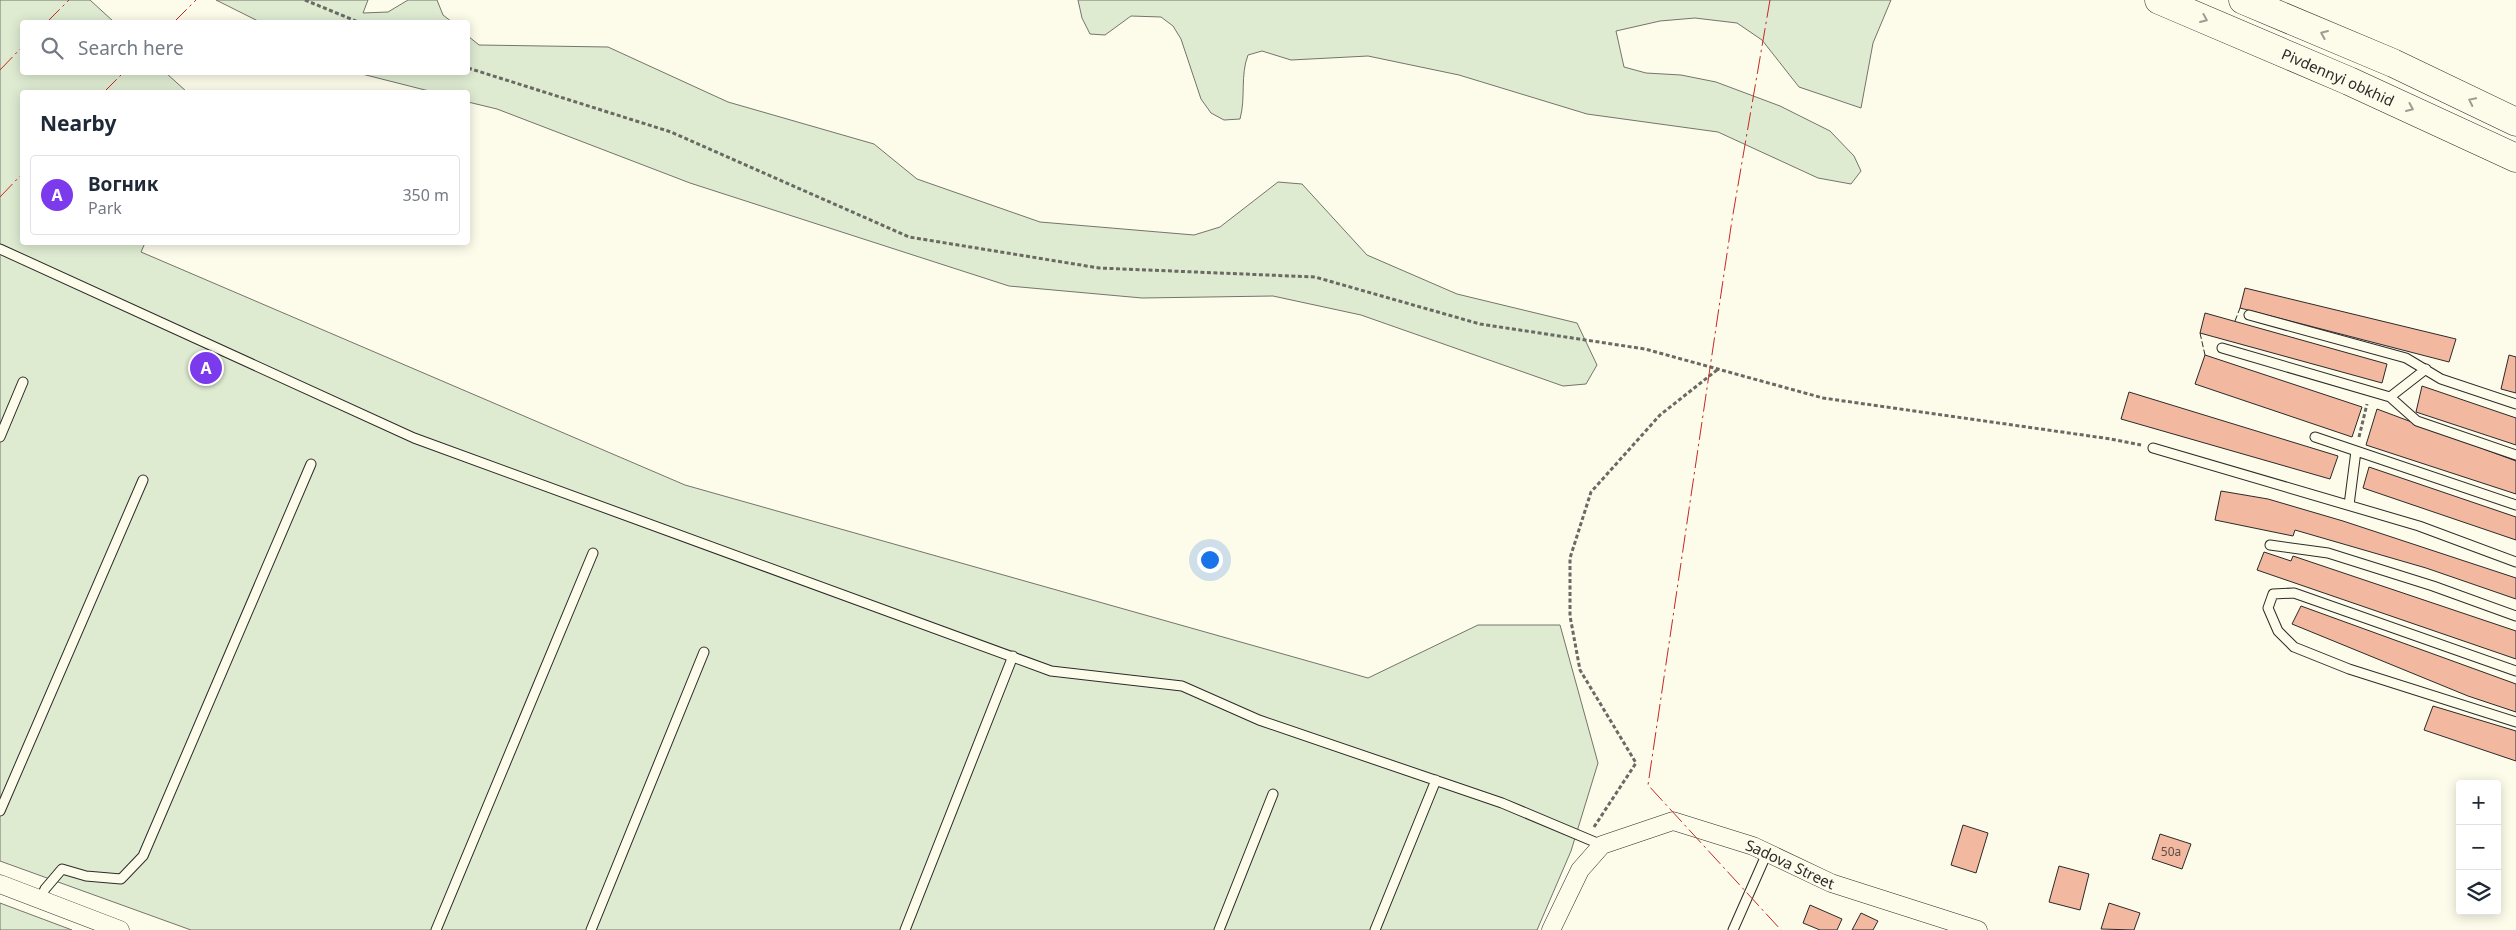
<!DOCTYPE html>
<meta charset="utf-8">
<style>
:root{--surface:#fff;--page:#f6f6f7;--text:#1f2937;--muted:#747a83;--line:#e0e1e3;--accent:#7c3aed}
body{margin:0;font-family:"Noto Sans",sans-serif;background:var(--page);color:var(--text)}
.controls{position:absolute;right:15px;bottom:15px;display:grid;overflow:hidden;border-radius:5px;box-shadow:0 2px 12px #0003}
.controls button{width:45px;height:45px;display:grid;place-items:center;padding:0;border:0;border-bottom:1px solid var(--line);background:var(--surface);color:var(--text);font:25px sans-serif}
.you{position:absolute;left:1209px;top:559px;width:18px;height:18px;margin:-12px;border:4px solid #fff;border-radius:50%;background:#1a73e8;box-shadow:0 0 0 8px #1a73e833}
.badge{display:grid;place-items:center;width:32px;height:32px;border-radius:50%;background:var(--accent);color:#fff;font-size:16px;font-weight:700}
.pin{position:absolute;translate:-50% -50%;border:2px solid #fff;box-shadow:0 1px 5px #0006}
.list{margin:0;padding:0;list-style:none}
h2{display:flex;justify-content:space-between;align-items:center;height:65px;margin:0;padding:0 20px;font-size:21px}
h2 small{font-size:16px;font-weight:400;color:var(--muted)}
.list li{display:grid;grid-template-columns:32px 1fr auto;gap:15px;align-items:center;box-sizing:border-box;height:80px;margin:0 10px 10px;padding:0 10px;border:1px solid var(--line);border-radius:5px}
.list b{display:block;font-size:19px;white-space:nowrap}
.list p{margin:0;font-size:16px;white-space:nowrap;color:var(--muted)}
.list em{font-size:16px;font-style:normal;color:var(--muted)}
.icon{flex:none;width:28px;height:28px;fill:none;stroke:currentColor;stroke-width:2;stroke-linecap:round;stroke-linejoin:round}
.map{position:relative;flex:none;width:2516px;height:930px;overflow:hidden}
.search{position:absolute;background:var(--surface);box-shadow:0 2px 12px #0003;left:20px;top:20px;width:450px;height:55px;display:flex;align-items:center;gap:12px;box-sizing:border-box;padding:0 18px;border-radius:5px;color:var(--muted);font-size:19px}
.panel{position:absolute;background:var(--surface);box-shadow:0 2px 12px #0003;left:20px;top:90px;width:450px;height:155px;border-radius:5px}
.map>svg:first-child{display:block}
</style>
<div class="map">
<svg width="2516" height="930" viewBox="0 0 2516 930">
<rect width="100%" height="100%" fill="#fdfbea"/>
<path fill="#deebd1" stroke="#74746e" d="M0,0H90L114,22H22V72L166,73L187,92H22V242L145,243L141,252L685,485L1368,678L1478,625H1560L1598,763L1571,851L1537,930H191L0,861Z
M216,0H368L363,13L388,12L408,0H437L443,15L452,22H260Z
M1078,0H1891L1873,43L1861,108L1799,87L1762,40L1737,23L1695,18L1660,21L1616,31L1624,67L1646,73L1681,75L1716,82L1780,106L1830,131L1854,156L1861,171L1851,184L1818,178L1718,132L1587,114L1459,75L1368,56L1291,60L1262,51L1248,55C1240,76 1246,97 1240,119L1224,120L1211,113L1201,99L1181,39L1173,26L1161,17L1131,16L1105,35L1090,34L1082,18Z
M468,36L479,45L608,47L728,102L874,144L917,179L1040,222L1194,235L1220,227L1278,182L1302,184L1367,255L1457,294L1577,323L1597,365L1586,384L1563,386L1361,315L1273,296L1142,298L1009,286L690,183L497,109L468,102V92H433L358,73L468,72Z
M0,903L72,930H0Z"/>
<path fill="#f2b8a0" stroke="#2b2b2b" d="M2245,288L2456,339L2449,362L2240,308Z
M2205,313L2387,364L2382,383L2200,333Z
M2205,355L2362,407L2352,437L2195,384Z
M2509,355L2516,357V393L2501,389Z
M2422,386L2516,418V445L2416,412Z
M2129,392L2338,456L2330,479L2121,419Z
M2377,409L2516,461V494L2366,445Z
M2369,467L2516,517V540L2363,488Z
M2221,491L2268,499L2343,521L2516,578V599L2426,568L2295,530L2293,536L2215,520Z
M2264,552L2291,561L2293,556L2516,631V659L2257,570Z
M2301,606L2516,684V712L2468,696L2292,624Z
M2433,706L2516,731V761L2424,730Z
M1963,825L1988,833L1976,873L1951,865Z
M2160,834L2191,844L2182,869L2152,859Z
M2059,866L2089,874L2080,910L2049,902Z
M2109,903L2140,913L2134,930L2101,929Z
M1810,905L1842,919L1837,930H1820L1803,923Z
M1861,913L1878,921L1873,930H1852Z"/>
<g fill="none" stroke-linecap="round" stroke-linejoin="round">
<defs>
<path id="lane" d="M0,249L414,438L1051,671L1182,686L1259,720L1502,803L1602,845
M2249,315L2406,358L2441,379L2516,404
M2222,348L2390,397L2417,421L2516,455
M2390,397L2426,369
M0,437L23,382
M2315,437L2516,505
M2153,448L2419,526L2516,562
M2349,505L2356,451
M2270,545L2328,553L2433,586L2516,616
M2516,671L2294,593L2273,594L2268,608L2278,631L2294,647L2349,669L2516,722
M0,811L143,480
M40,900L45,889L62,869L86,876L121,879L143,856L311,464
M436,930L593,553
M591,930L704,652
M905,930L1013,656
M1219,930L1273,794
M1375,930L1436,780
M1733,930L1767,853"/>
<g id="street">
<path d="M0,884L120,930"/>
<path id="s1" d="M1551,930L1580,870L1602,845L1673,821L1753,846L1831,883L1978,930"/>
</g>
<g id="primary">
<path id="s2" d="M2159,0L2349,81L2516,158"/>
<path d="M2243,0L2393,63L2516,122"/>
</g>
</defs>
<use href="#lane" stroke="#2b2b2b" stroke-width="11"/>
<use href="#street" stroke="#2b2b2b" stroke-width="19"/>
<use href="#primary" stroke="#2b2b2b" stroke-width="29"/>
<path stroke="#6a6964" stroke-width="3" stroke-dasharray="4 2.5" stroke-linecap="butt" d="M305,0L358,22
M468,68L671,132L909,237L1099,268L1315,277L1480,324L1645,349L1823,398L2111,439L2141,445
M2359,437L2367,404
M1594,827L1636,763L1580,670L1570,616V558L1591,492L1660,415L1717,370"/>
<use href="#lane" stroke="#fdfbea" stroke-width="9"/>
<use href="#street" stroke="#fdfbea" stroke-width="18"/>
<use href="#primary" stroke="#fdfbea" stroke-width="28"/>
<path stroke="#2b2b2b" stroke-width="1" stroke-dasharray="6 2.5" stroke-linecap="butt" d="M2235,321L2240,308
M2200,333L2205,355"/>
<path stroke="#c62828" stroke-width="1" stroke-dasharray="18 4 2.5 4" stroke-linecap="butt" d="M1770,0L1732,220L1648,785L1781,930
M47,22L69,0
M174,22L196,0
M0,70L22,47
M104,92L124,72
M0,197L22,174"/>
</g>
<defs><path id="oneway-chevron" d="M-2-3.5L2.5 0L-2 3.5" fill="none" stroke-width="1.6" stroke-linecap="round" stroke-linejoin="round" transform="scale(1.25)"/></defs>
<g stroke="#9e9d94">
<use href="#oneway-chevron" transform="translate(2204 19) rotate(23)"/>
<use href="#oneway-chevron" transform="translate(2324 34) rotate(-157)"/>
<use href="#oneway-chevron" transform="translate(2472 101) rotate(-154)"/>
<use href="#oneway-chevron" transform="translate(2410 108) rotate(24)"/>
</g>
<g text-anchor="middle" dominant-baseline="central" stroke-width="4" stroke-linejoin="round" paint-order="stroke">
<g font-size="12" fill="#5d4e48">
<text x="2171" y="851">50а</text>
</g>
<g font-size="15" fill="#2b2b2b" stroke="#fdfbea">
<text stroke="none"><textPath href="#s2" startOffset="195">Pivdennyi obkhid</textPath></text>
<text stroke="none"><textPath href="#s1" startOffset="300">Sadova Street</textPath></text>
</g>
</g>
</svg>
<div class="controls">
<button>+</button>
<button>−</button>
<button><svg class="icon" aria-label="layers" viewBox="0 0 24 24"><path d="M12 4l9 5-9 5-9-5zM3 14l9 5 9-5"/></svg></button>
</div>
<div class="you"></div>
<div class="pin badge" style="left:206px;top:368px">A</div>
<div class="search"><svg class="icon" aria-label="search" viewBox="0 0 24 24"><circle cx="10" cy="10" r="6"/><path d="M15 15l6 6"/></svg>Search here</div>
<section class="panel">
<h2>Nearby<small></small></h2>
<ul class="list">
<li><span class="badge">A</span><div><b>Вогник</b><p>Park</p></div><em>350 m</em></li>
</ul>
</section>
</div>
